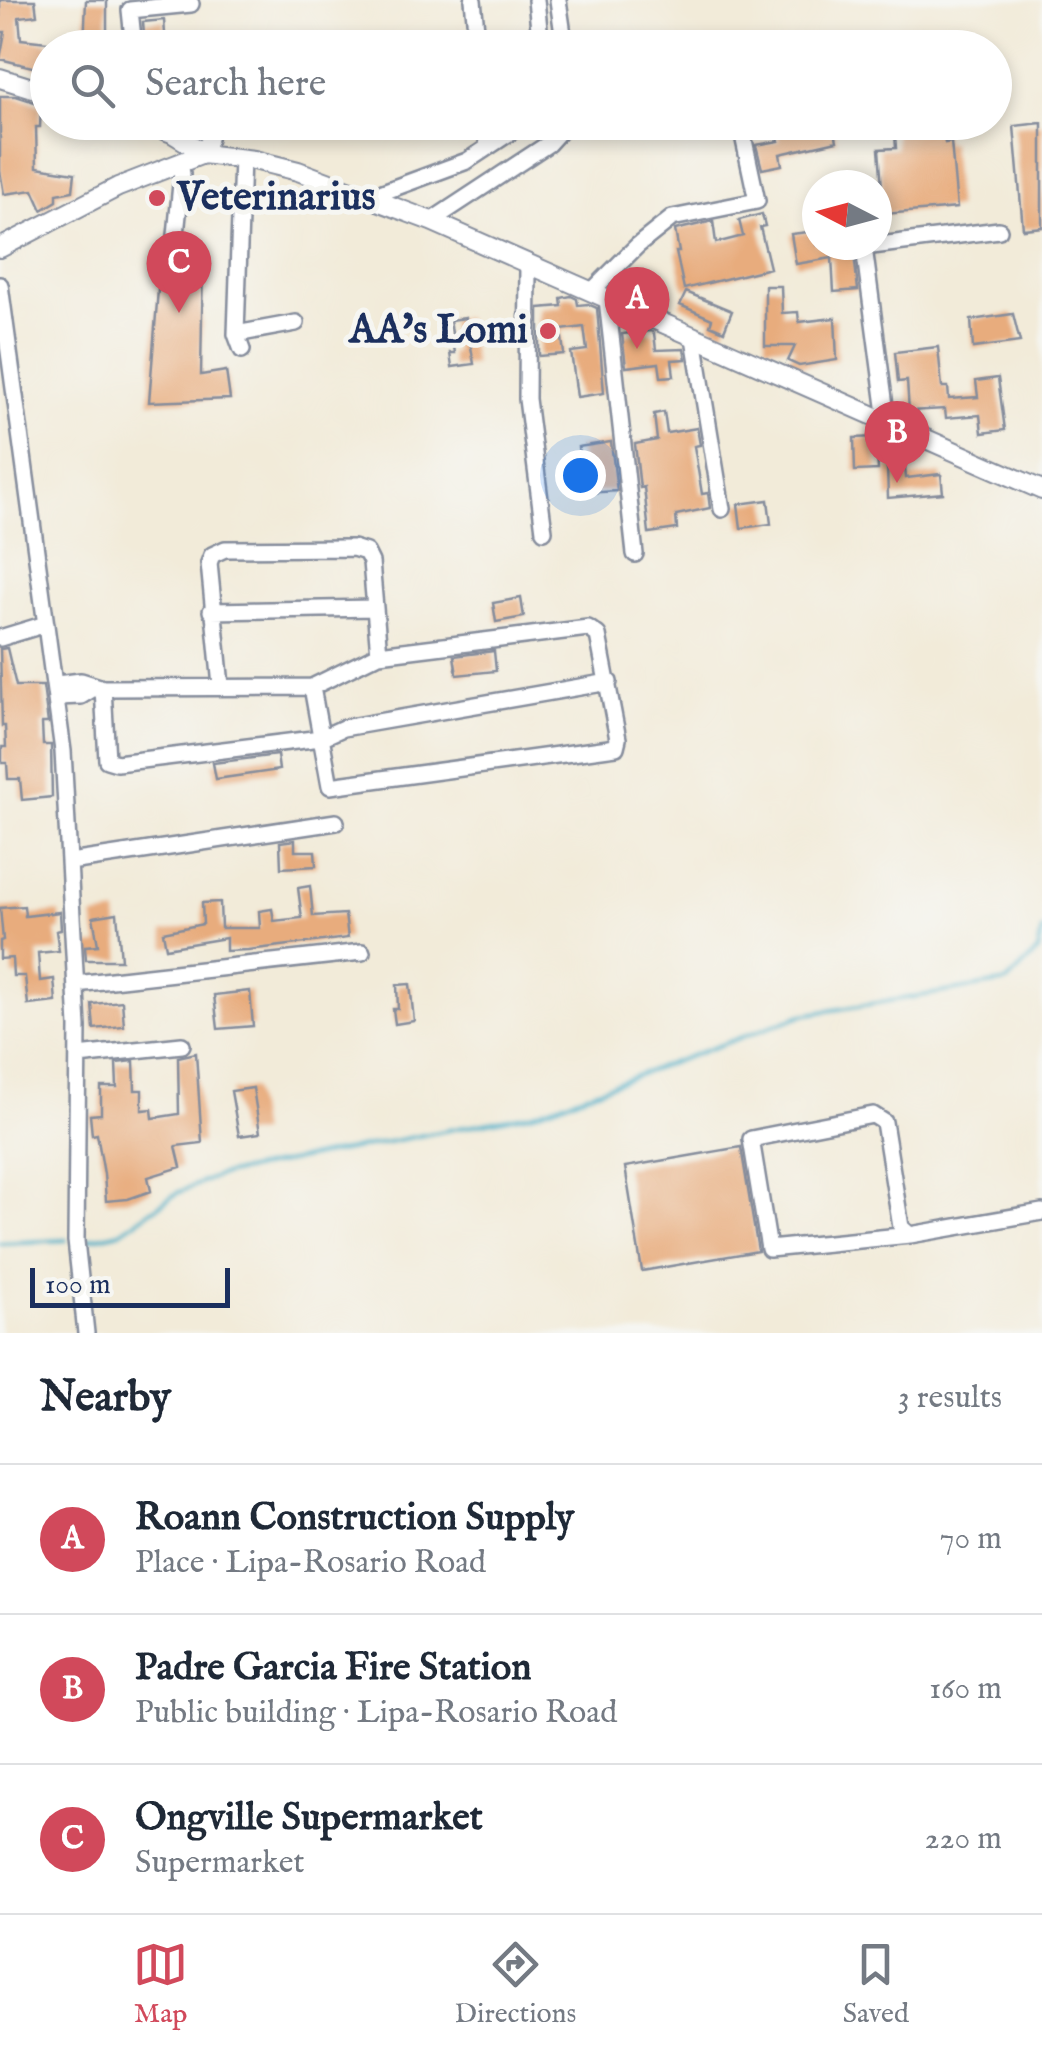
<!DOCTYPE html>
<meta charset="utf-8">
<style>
:root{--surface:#fff;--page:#f6f6f7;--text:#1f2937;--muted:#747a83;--line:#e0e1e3;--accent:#d1495b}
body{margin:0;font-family:"IM FELL English",serif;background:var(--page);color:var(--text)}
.compass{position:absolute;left:802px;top:170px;width:90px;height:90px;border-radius:50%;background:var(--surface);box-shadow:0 5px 15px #0003;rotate:276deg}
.scale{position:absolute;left:30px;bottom:25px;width:200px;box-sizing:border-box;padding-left:10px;border:5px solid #1b2f5e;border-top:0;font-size:28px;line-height:35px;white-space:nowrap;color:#1b2f5e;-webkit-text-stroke:8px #f6f6f2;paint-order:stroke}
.you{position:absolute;left:580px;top:475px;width:35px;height:35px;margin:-25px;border:8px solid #fff;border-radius:50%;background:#1a73e8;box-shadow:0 0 0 15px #1a73e833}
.badge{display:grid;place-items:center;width:65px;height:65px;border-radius:50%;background:var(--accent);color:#fff;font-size:32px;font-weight:700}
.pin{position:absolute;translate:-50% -82px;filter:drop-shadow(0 2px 5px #0008)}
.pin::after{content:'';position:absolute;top:52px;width:35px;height:30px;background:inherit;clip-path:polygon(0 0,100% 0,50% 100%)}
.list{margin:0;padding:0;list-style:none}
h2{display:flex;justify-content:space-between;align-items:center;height:130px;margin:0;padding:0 40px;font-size:42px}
h2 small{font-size:32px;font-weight:400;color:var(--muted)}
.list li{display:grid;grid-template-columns:65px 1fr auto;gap:30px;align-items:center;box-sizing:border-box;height:150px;padding:0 40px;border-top:2px solid var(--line)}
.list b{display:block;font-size:38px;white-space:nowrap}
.list p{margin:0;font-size:32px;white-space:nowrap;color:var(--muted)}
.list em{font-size:32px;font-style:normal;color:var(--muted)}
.icon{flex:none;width:55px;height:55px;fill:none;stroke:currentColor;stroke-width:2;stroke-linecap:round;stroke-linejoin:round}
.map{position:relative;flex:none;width:1042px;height:1333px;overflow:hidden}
.search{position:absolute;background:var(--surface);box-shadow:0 5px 15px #0003;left:30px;right:30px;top:30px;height:110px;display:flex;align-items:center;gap:25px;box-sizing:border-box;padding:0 35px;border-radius:55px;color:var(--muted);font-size:38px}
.sheet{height:580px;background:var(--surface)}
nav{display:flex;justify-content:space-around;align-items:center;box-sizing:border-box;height:140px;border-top:2px solid var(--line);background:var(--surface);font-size:28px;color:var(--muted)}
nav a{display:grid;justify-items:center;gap:5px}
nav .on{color:var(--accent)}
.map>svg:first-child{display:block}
</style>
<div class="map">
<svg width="1042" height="1333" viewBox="0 0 1042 1333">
<rect width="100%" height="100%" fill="#f6f6f2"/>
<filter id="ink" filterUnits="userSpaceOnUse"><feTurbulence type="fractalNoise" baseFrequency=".01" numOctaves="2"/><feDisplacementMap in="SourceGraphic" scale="20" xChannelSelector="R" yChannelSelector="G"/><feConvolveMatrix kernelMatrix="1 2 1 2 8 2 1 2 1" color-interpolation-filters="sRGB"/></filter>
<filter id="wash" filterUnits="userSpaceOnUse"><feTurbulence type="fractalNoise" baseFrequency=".0048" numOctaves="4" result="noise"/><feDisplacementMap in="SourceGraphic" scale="40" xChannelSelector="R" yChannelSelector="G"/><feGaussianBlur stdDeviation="2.25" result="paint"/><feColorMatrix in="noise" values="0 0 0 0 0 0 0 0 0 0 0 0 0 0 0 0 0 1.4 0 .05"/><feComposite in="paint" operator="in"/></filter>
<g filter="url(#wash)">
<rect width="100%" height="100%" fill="#f2ebd9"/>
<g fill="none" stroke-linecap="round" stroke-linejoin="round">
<path stroke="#48afc7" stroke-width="4" d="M86,1240L120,1232L177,1193L217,1176L534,1113L802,1015L1007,982L1038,951L1042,930
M0,1243L66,1240"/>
</g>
<g id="blocks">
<path fill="#e8ac7d" d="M0,0H35L37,15L19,17L21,39L48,42V71L0,59L5,32H0Z
M86,0H107V48H84Z
M164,20L166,48H145L143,22Z
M0,96H16L41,104L40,127H36L37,167L75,173L73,191L57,194V201L42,210L33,190L4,194L0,171Z
M774,122H833L837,141L780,154L782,165L762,169L756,145L779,141Z
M894,122H941L945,143L951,142L957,208L884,214L879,149L896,148Z
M1042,123V227L1023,229L1014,126Z
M762,214L765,226L760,227L770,268L684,289L676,252H679L675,230L713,221L716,243L743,236L739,220Z
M817,231V245H853L858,290L834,292L832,258L796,264L791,234Z
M161,252L203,255L201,375L226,371L230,399L149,402Z
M765,286H781L782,313L798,312L799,322L835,318L837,360L799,366L788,361L795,346H765Z
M686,292L732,311L724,331L710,325L712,319L680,305Z
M571,296L577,299L578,305L588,304L597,308L604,393L577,397L571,352L587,350L584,327L561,330L564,354L539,356V308L562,306L561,298Z
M1013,314L1020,342L973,348L971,320Z
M466,318L474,364L452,367L450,353H455L450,320Z
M650,331L654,333L656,350L684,349L686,359L672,360L674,376L661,377L659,363L626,367L622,334Z
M938,347L942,387H948L949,399L978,397L976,381L998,378L1005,430L982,433L980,415L946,418L945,409L909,411L907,381L898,382L895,352Z
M664,412L667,433L697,428L700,445L694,446L702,494L708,493L710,508L676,515L677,529L649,533L644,487L640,488L635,444L657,440L654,414Z
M876,437L878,470L855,471L854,438Z
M611,442L617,491L585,493L578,447Z
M905,467L906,478L941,474L943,493L888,498L887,468Z
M768,500L771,524L741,528L738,504Z
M521,598L524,617L496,622L493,603Z
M7,648L16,686H43L48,723H42L43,745H51L52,797L22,800L20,779H8L7,763H2V747H6L5,726H2L0,649Z
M494,651L496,671L457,675L454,656Z
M277,755L279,770L216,779L213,763Z
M295,840V851H315L316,866L281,868L280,842Z
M310,886L313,916L345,914L348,938L248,950L226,951V938L166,948L163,932L203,924L202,903L220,902L221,928H260L259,911L272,909L274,921L302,918L298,888Z
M24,906L25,916L60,912L61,930L56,931L59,951L38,953L40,981L54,979L56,1002L28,1005L25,976H13L12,958L0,959V941L3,940L0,908Z
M117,913L121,960H86L85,946L98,945L93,917Z
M410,984L414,1021L395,1024L393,1009H398L397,985Z
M250,991L253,1026L218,1029L214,995Z
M122,1001L124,1026L94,1029L92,1004Z
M196,1053L202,1143L176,1146L181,1167L148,1177L151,1191L128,1199L106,1201L104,1174L97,1134L92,1135L90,1115L101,1114V1087H117L116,1063L134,1061L135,1090H142V1110L152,1109L153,1118L179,1114L178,1057Z
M253,1088L260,1133L239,1136L231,1091Z
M741,1147L758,1251L642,1271L625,1167Z"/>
</g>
</g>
<g filter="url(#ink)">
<use href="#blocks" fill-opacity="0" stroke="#868d9c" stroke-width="2.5"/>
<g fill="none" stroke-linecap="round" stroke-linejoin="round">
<defs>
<path id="minor" d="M473,0L478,48
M536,0L541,48
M558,0L565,48
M134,48L130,10L191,4
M485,122L488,147
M206,154L212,122
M242,158L236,334L242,350
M372,196L467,161L526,122
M431,221L548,144L568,122
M176,235L182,174L180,164
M528,263L527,399L544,531
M0,285L63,751L78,1027L76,1241L86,1333
M591,292L637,246L672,218L757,201L741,126
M607,299L635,554
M236,334L296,323
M694,338L722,509
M887,421L864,247L999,230
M211,611L374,608
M0,638L46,624
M57,684L81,681L103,688L312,687L379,654L588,628L598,635L618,739L616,747L330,786L312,687
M221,686L209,563L212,555L225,549L353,548L366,552L371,562L379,654
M103,688L107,760L117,763L321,738L343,728L609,682
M58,697L81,696L94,688
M70,862L336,822
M76,984L362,952
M78,1056L182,1045
M910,1235L901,1227L884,1122L873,1115L751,1139L769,1249L910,1235L1042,1212"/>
<path id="major" d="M0,78L48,93
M141,122L172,133L206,154
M0,248L118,187L203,154L254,160L298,171L431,221L1042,490"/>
</defs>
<use href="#minor" stroke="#868d9c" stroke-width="20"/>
<use href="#major" stroke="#868d9c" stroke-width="22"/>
<use href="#minor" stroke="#fff" stroke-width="15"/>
<use href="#major" stroke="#fff" stroke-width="18"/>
</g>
</g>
<g fill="#d1495b" stroke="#f6f6f2" stroke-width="4">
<circle cx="157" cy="198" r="10"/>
<circle cx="548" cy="331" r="10"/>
</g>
<g text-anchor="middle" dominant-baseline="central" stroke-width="10" stroke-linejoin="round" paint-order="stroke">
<g font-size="40" font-weight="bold" fill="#1b2f5e" stroke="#f6f6f2" text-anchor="start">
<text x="177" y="198">Veterinarius</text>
<text x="528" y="331" text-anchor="end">AA's Lomi</text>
</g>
</g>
</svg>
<svg class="compass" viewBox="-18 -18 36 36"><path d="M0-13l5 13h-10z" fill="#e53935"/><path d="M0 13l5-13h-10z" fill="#747a83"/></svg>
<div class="scale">100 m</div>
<div class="you"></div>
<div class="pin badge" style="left:637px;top:349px">A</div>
<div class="pin badge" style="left:897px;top:483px">B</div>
<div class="pin badge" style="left:179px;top:313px">C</div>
<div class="search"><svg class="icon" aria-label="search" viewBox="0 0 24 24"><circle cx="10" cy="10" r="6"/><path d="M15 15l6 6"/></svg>Search here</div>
</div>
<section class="sheet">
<h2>Nearby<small>3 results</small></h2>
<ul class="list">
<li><span class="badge">A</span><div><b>Roann Construction Supply</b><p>Place · Lipa-Rosario Road</p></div><em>70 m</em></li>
<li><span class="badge">B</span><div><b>Padre Garcia Fire Station</b><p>Public building · Lipa-Rosario Road</p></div><em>160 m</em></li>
<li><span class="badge">C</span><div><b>Ongville Supermarket</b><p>Supermarket</p></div><em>220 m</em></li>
</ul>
</section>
<nav>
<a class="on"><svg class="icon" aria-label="map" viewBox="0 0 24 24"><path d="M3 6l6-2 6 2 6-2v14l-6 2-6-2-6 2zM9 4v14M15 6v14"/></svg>Map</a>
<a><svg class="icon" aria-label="directions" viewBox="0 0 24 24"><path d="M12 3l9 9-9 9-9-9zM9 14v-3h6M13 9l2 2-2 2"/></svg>Directions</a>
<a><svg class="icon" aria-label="saved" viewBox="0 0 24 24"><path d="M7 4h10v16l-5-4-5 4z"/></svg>Saved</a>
</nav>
